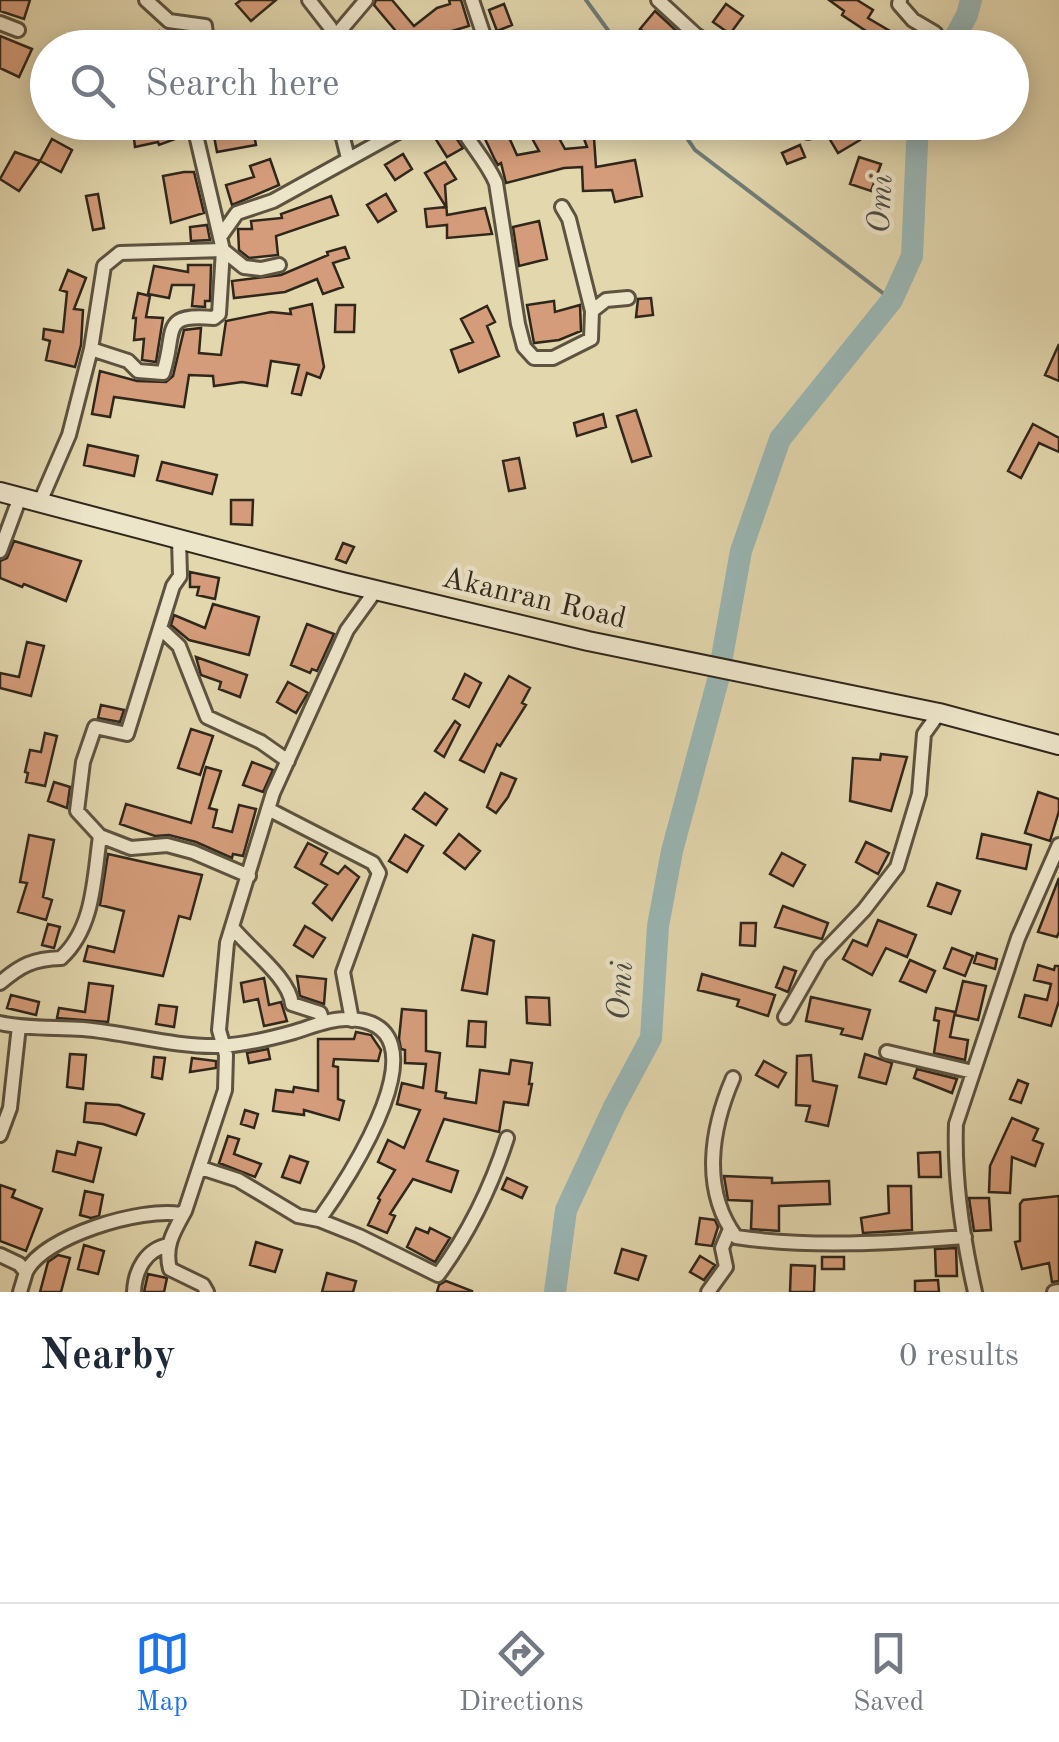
<!DOCTYPE html>
<style>
:root{--surface:#fff;--page:#f6f6f7;--text:#1f2937;--muted:#747a83;--line:#e0e1e3;--accent:#1a73e8}
body{margin:0;font-family:"Old Standard TT",serif;background:var(--page);color:var(--text)}
.list{margin:0;padding:0;list-style:none}
h2{display:flex;justify-content:space-between;align-items:center;height:130px;margin:0;padding:0 40px;font-size:42px}
h2 small{font-size:32px;font-weight:400;color:var(--muted)}
.icon{flex:none;width:55px;height:55px;fill:none;stroke:currentColor;stroke-width:2;stroke-linecap:round;stroke-linejoin:round}
.map{position:relative;flex:none;width:1059px;height:1292px;overflow:hidden}
.search{position:absolute;background:var(--surface);box-shadow:0 5px 25px #0003;left:30px;right:30px;top:30px;height:110px;display:flex;align-items:center;gap:25px;box-sizing:border-box;padding:0 35px;border-radius:55px;color:var(--muted);font-size:38px}
.sheet{height:310px;background:var(--surface)}
nav{display:flex;justify-content:space-around;align-items:center;box-sizing:border-box;height:140px;border-top:2px solid var(--line);background:var(--surface);font-size:28px;color:var(--muted)}
nav a{display:grid;justify-items:center;gap:5px}
nav .on{color:var(--accent)}
.map>svg:first-child{display:block}
</style>
<div class="map">
<svg width="1059" height="1292" viewBox="0 0 1059 1292">
<rect width="100%" height="100%" fill="#e3d7ae"/>
<filter id="stains"><feTurbulence type="fractalNoise" baseFrequency=".002" numOctaves="4"/><feColorMatrix values="0 0 0 0 .2 0 0 0 0 .09 0 0 0 0 .02 0 0 0 .5 -.17"/></filter>
<radialGradient id="worn" r=".72"><stop offset=".6" stop-color="#630" stop-opacity="0"/><stop offset="1" stop-color="#630" stop-opacity=".3"/></radialGradient>
<g fill="none" stroke-linecap="round" stroke-linejoin="round">
<path stroke="#707d78" stroke-width="4" d="M586,0L621,48
M676,122L695,150L892,300"/>
<path stroke="#9ab7b6" stroke-width="22" d="M949,48L967,15L971,0
M722,657L741,551L780,439L892,300L912,256L918,122
M555,1292L566,1210L614,1107L651,1038L658,926L672,851L718,680"/>
</g>
<path fill="#d49c7a" stroke="#30271b" stroke-width="2.5" d="M0,0H30L24,19L0,11Z
M241,0H276L251,21L236,4Z
M376,0H392L414,26L437,8L450,4L449,0H461L469,26L442,34L422,48H402L396,39L400,36L374,5Z
M829,0H857L873,10L868,18L890,31L881,48H858L866,31L842,15L844,11Z
M504,4L512,25L497,31L489,10Z
M726,4L743,16L730,34L713,22Z
M655,11L682,36L678,40L688,48H665L640,29Z
M159,31L169,48H107L130,35L136,44Z
M0,36L32,49L19,77L0,68Z
M132,122H183L186,135L159,145L158,142L135,147Z
M477,122H502L517,155L539,151L523,122H550L565,149L587,147L578,122H601L605,134L594,138L596,167L635,160L642,196L615,202L612,190L583,191L582,167L564,168L506,183L501,163L498,165L495,160Z
M843,122H850L860,140L838,153L826,133Z
M252,124L256,145L217,152L213,131Z
M450,129L463,148L447,157L435,138Z
M52,139L72,150L61,172L40,161Z
M800,145L805,157L787,164L782,153Z
M15,152L40,161L19,191L0,179Z
M403,154L412,169L395,180L385,165Z
M859,157L881,164L871,191L850,184Z
M270,159L279,185L232,205L226,185L254,177L250,166Z
M445,162L456,179L445,185L447,215L485,208L492,234L447,238V225L427,227L425,209L446,207L425,173Z
M184,172H194L204,213L171,223L163,176Z
M98,194L104,228L93,230L86,196Z
M386,194L396,211L378,222L367,205Z
M331,196L338,215L276,236L278,255L249,258L239,250L238,229H252L251,221L282,218L281,214Z
M539,221L547,259L519,266L513,227Z
M207,225L210,240L191,241L190,227Z
M345,247L349,258L333,263L343,287L323,294L317,279L285,292L234,298L232,281L281,275L328,255L327,252Z
M188,265H211L210,301H205V307L192,306L194,285H172L169,298L148,294L154,266L188,272Z
M68,270L86,278L74,309L83,310L81,345L75,367L46,360L50,341L43,339L44,329L63,332L67,292L60,290Z
M138,293L150,296L146,317L163,318L156,362L142,360L144,339L134,340L136,318H133Z
M651,298L653,315L636,317L638,299Z
M554,301L555,312L580,305L581,331L559,340L534,343L527,305Z
M312,304L324,367L320,378L307,373L301,395L292,393L299,365L271,361L267,386L242,382L214,386L213,376L189,375L184,407L114,397L110,417L92,414L100,371L137,381L166,382L173,376L184,330L201,328L199,353L221,355L226,321L271,312L291,314L290,309Z
M336,305H355L354,332H335Z
M487,306L495,322L487,326L499,356L459,372L451,350L473,342L461,319Z
M1059,344V381L1045,375Z
M636,410L651,456L632,462L617,416Z
M603,414L606,427L577,436L574,423Z
M1033,424L1059,438V452L1039,443L1021,478L1008,471Z
M88,445L138,456L134,476L84,465Z
M519,458L525,488L509,491L503,461Z
M162,462L217,475L212,494L157,480Z
M231,500H253L252,525L231,524Z
M14,541L81,561L66,601L24,584L22,587L0,578V561L7,558Z
M343,543L354,547L346,563L336,559Z
M190,572L219,578L215,599L197,595L199,587H190Z
M213,604L259,617L249,655L189,640L171,625L174,615L205,628Z
M307,624L334,634L317,671L312,669L310,673L291,665Z
M27,642L44,646L31,696L0,688V673L19,677Z
M196,657L247,675L240,697L219,689L221,682L201,675Z
M465,674L481,683L469,707L453,699Z
M509,676L530,688L522,703L526,705L500,746L497,744L484,772L460,760Z
M288,682L308,693L296,713L277,702Z
M101,705L124,710L120,722L98,718Z
M455,721L460,725L444,757L435,751Z
M191,729L213,736L200,775L178,768Z
M45,733L57,736L45,786L26,782L28,773L25,772L30,750L41,752Z
M881,754L907,757L891,811L850,801L853,758L880,760Z
M252,762L273,770L263,792L243,785Z
M206,767L221,771L209,808L217,810L213,827L232,832L239,805L256,809L243,856L233,854L232,858L196,842L169,835L155,836L120,824L126,804L191,823Z
M501,773L516,779L508,797L496,813L487,807Z
M54,782L70,787L67,808L48,801Z
M1038,792L1059,799V811L1050,841L1025,833Z
M425,793L447,809L436,825L413,809Z
M459,834L480,851L465,869L444,853Z
M982,834L1031,845L1026,869L977,858Z
M29,835L54,840L43,897L52,900L46,920L18,912L27,883L20,882Z
M405,835L423,846L407,872L389,861Z
M866,842L889,853L878,874L856,862Z
M308,843L327,853L321,864L338,874L345,866L359,877L332,920L313,903L327,885L295,867Z
M782,853L805,865L793,886L770,874Z
M108,854L202,875L190,919L179,916L163,976L84,961L88,946L114,952L124,911L100,905Z
M1059,878V932L1057,937L1038,932Z
M937,883L960,891L951,914L928,906Z
M783,906L828,923L822,939L775,927Z
M878,920L916,935L907,957L886,948L872,975L843,959L853,940L867,946Z
M741,923H756L755,946L740,945Z
M48,924L60,927L54,948L42,945Z
M305,926L325,938L313,957L294,945Z
M473,935L494,941L487,994L462,990Z
M952,948L973,956L965,976L944,968Z
M977,953L997,959L995,969L974,963Z
M910,960L935,971L926,992L900,981Z
M1038,965L1054,970L1055,966H1059V1001L1051,1026L1019,1017L1025,995L1047,1000L1051,984L1034,980Z
M784,967L796,971L788,992L776,987Z
M702,974L775,995L768,1016L737,1006L739,1000L698,990Z
M297,976L326,979L324,1004L300,996Z
M264,978L269,1005L281,1002L287,1021L264,1026L258,999L244,1002L241,983Z
M963,981L986,986L978,1020L955,1015Z
M89,983L113,986L108,1022L57,1018L59,1008L85,1012Z
M11,995L39,1002L36,1015L7,1008Z
M526,997L549,998L550,1025L527,1023Z
M811,997L870,1010L862,1039L841,1034L843,1029L806,1021Z
M159,1005L177,1007L174,1027L156,1024Z
M936,1008L955,1012L950,1037L968,1040L965,1060L934,1053L939,1021L934,1020Z
M402,1009L426,1011V1051L440,1053L436,1091L446,1093L445,1098L476,1103L480,1070L509,1074L511,1060L532,1063L529,1084H532L528,1105L504,1102L499,1132L444,1119L427,1161L458,1171L451,1192L413,1179L390,1214L395,1216L387,1233L368,1225L380,1200L378,1198L395,1170L378,1162L388,1140L404,1148L420,1110L397,1104L402,1083L423,1088L426,1064L405,1063V1050L401,1049L399,1039Z
M469,1021L486,1022L485,1047L467,1046Z
M356,1032L371,1035L381,1050L378,1061L334,1059L333,1066L338,1067V1099L344,1101L339,1120L304,1110V1115L273,1111L276,1090L293,1092L294,1087L318,1091V1039H354Z
M268,1049L270,1059L249,1063L247,1053Z
M70,1054L86,1055L83,1089L67,1087Z
M865,1054L892,1063L886,1084L859,1077Z
M811,1055L813,1081L837,1086L828,1126L806,1121L810,1106L796,1105L797,1056Z
M154,1057L165,1058L162,1079L152,1077Z
M192,1058L216,1061V1068L190,1072Z
M764,1061L786,1073L778,1087L756,1075Z
M917,1069L957,1079L952,1093L914,1078Z
M1018,1080L1028,1084L1021,1103L1010,1099Z
M86,1103L119,1105L144,1114L136,1135L103,1124L84,1122Z
M245,1110L258,1114L254,1128L241,1124Z
M1012,1118L1038,1129L1033,1140L1043,1144L1035,1166L1012,1157L1010,1193L989,1192L990,1166Z
M228,1136L239,1139L234,1154L261,1164L255,1177L219,1163Z
M78,1142L101,1148L93,1182L53,1171L57,1151L75,1155Z
M940,1152L941,1177H919L918,1153Z
M290,1156L308,1162L300,1183L282,1177Z
M724,1176L772,1178V1183L829,1181L830,1204L779,1206V1231L751,1229L752,1201L728,1200Z
M507,1178L527,1187L522,1198L502,1189Z
M0,1185L15,1190L12,1197L42,1209L26,1251L0,1241Z
M888,1186H911L912,1230L863,1233L861,1218L889,1213Z
M85,1191L103,1195L99,1216L91,1218L80,1215Z
M1059,1196V1281L1052,1282L1049,1263L1022,1269L1015,1242L1020,1241V1204L1023,1200Z
M989,1198L991,1230L974,1231L969,1198Z
M700,1218L715,1220L718,1227L712,1246L696,1244Z
M416,1228L428,1233L430,1228L450,1238L435,1262L407,1247Z
M256,1242L282,1250L275,1272L250,1265Z
M84,1245L104,1251L98,1274L78,1269Z
M956,1248L957,1276H936L935,1249Z
M622,1249L646,1256L638,1280L615,1273Z
M58,1255L70,1258L61,1292H40L48,1262Z
M700,1256L715,1265L704,1280L690,1272Z
M822,1257H844V1269H822Z
M791,1265L815,1266L814,1292H790Z
M327,1273L356,1281L353,1292H322Z
M148,1274L167,1278L164,1292H144Z
M938,1280L939,1292H915V1281Z
M446,1281L472,1291V1292H437L439,1285Z"/>
<g fill="none" stroke-linecap="round" stroke-linejoin="round">
<defs>
<path id="minor" d="M146,0L169,21L205,26L208,48
M309,0L330,27L333,39L326,48
M472,0L488,48
M658,0L696,35L716,48
M900,0L899,4L913,20L935,33
M0,23L18,30
M333,39L366,0
M193,122L223,250L244,267L261,269L279,265
M339,122L348,158
M458,122C470,145 486,160 496,183L518,324L524,347L534,358H553L591,339L592,311L569,219L562,207
M807,122L808,132
M220,237L237,213L273,201L416,122
M592,311L606,300L628,298
M40,502L69,435L91,349L104,266L120,253L223,250L219,314L214,318C159,313 177,331 163,373L138,371L128,361L91,349
M179,539L180,576L173,586L127,734L95,727L83,762L77,811L100,836L131,848L167,845L193,852L249,876
M0,551L20,497
M161,629L179,646L207,717L261,742L288,761
M268,809L373,863L379,873L343,972L352,1020
M232,927C249,949 289,977 292,1004L320,1013L323,1022
M0,983C21,965 33,959 61,958C94,928 94,878 100,836
M785,1017L820,956L864,910L897,867L919,794L924,734L939,713
M0,1023C28,1029 55,1027 83,1029C130,1033 172,1047 219,1046C245,1045 269,1039 294,1032C311,1027 328,1019 346,1019C454,1020 347,1181 319,1220
M887,1052L973,1072
M733,1078C711,1129 701,1190 736,1237C811,1248 889,1243 965,1237
M0,1135L10,1108L19,1026
M201,1168L238,1180L298,1216L319,1220L359,1236L438,1275C469,1233 491,1188 507,1138
M185,1211C174,1231 164,1246 170,1269L203,1285L207,1292
M0,1255L19,1264L26,1272L20,1292
M26,1272C43,1236 143,1207 180,1214L185,1211L225,1090L226,1055L219,1030L227,943L273,793L347,630L376,590
M134,1292C135,1270 146,1249 169,1245
M708,1292L726,1267L722,1248L730,1229
M975,1292C963,1239 954,1179 956,1124L1018,938L1059,845
M1054,1292L1059,1291"/>
<path id="secondary" d="M0,492L342,582L588,641L939,713L1059,745"/>
</defs>
<use href="#minor" stroke="#5d5340" stroke-width="18"/>
<use href="#secondary" stroke="#30271b" stroke-width="22"/>
<use href="#minor" stroke="#ede5ca" stroke-width="12"/>
<use href="#secondary" stroke="#ede5ca" stroke-width="18"/>
</g>
<g text-anchor="middle" dominant-baseline="central" stroke-width="9" stroke-linejoin="round" paint-order="stroke">
<g font-size="30" fill="#30271b" stroke="#ede5ca">
<text transform="translate(534 599) rotate(13)">Akanran Road</text>
</g>
<g font-size="32" font-style="italic" fill="#4a4b42" stroke="#ede5ca">
<text transform="translate(882 204) rotate(-87)">Omi</text>
<text transform="translate(622 991) rotate(-86)">Omi</text>
</g>
</g>
<rect width="100%" height="100%" filter="url(#stains)"/>
<rect width="100%" height="100%" fill="url(#worn)"/>
</svg>
<div class="search"><svg class="icon" aria-label="search" viewBox="0 0 24 24"><circle cx="10" cy="10" r="6"/><path d="M15 15l6 6"/></svg>Search here</div>
</div>
<section class="sheet">
<h2>Nearby<small>0 results</small></h2>
<ul class="list">
</ul>
</section>
<nav>
<a class="on"><svg class="icon" aria-label="map" viewBox="0 0 24 24"><path d="M3 6l6-2 6 2 6-2v14l-6 2-6-2-6 2zM9 4v14M15 6v14"/></svg>Map</a>
<a><svg class="icon" aria-label="directions" viewBox="0 0 24 24"><path d="M12 3l9 9-9 9-9-9zM9 14v-3h6M13 9l2 2-2 2"/></svg>Directions</a>
<a><svg class="icon" aria-label="saved" viewBox="0 0 24 24"><path d="M7 4h10v16l-5-4-5 4z"/></svg>Saved</a>
</nav>
